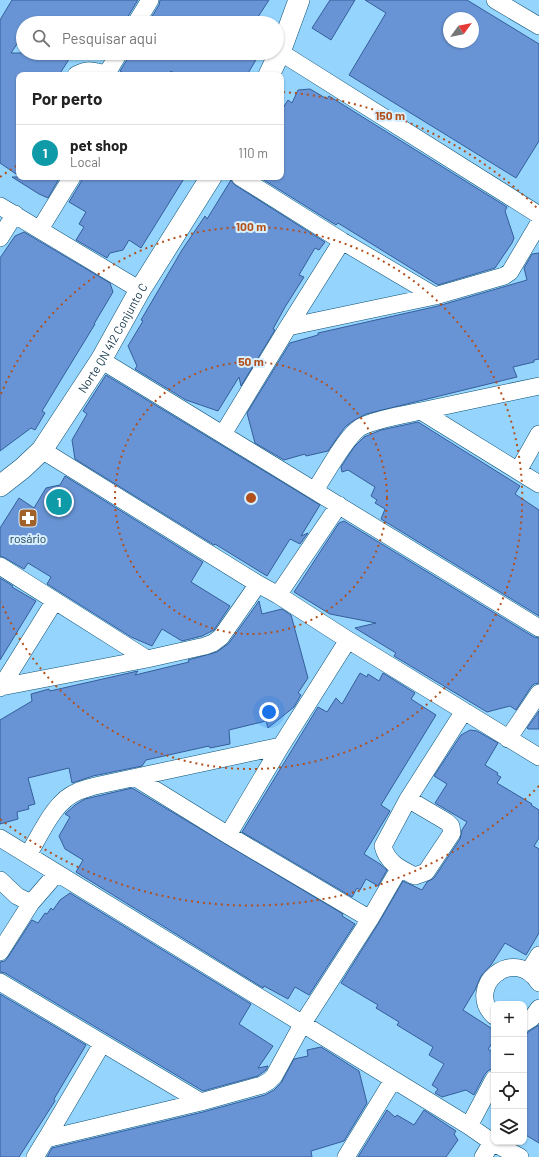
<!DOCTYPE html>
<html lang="pt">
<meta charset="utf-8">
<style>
:root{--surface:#fff;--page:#f6f6f6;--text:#222;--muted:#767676;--line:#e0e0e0;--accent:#ea580c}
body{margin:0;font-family:Barlow,sans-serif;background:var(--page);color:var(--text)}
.controls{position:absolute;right:12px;bottom:12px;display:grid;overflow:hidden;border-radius:8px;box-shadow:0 1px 3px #0004}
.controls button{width:36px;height:36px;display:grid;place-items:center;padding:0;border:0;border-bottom:1px solid var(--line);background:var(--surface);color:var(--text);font:20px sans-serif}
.compass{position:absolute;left:443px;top:12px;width:36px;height:36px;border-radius:50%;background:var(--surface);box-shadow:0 1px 3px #0004;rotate:57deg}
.you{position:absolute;left:269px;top:712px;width:14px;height:14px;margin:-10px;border:3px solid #fff;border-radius:50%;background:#1a73e8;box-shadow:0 0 0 6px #1a73e833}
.badge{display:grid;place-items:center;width:26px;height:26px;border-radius:50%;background:var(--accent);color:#fff;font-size:13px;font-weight:700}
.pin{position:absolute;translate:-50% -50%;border:2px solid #fff;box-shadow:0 1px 4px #0006}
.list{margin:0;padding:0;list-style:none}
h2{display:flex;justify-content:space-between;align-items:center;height:52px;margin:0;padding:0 16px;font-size:17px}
h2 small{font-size:13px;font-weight:400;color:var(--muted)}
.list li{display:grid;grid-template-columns:26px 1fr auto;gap:12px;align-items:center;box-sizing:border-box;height:56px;padding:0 16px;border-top:1px solid var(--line)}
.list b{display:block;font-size:15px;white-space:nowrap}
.list p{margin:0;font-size:13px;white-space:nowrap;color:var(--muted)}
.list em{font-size:13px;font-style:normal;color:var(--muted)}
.icon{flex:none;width:22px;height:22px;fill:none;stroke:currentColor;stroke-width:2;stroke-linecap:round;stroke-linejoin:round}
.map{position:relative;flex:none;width:539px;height:1157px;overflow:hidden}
.search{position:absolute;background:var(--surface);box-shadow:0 1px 3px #0004;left:16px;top:16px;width:268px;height:44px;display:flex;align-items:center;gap:10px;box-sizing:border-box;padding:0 14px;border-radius:22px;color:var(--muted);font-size:15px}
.panel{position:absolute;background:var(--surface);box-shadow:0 1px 3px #0004;left:16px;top:72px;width:268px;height:108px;border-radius:8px}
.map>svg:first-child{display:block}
</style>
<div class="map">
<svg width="539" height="1157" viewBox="0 0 539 1157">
<rect width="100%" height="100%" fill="#94d4fd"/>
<path fill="#6894d5" stroke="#355e9b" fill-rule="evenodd" d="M12,0H138L127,18L126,23H23V35L11,53H73L59,75H19V176L0,163V20Z
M160,0H269L254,23H148L159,5Z
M330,0H355L331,40L312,28Z
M365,0H467L539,44V141L516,178L349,75L386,13ZM449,18H473V42H449Z
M93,53H107L103,60Z
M129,53H260L247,75H177L171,71L168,75H127L120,71L128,58Z
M310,89L327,99L329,96L507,207L505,211L514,238L512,243L495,268L438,285L338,223L336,225L259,177H281V111L288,100L292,103L298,90Z
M12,177H60L48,198L39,194Z
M82,177H185L141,248L129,240L123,250L110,253L107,258L76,240L84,227L79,224L86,212L69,202L81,182Z
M231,180L235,185L325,242L319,250L315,248L299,275L304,277L285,307L273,329L275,330L241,386L239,377L218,411L186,400L135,369L137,366L128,346L143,321L141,320L182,250L205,216L207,219Z
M24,232L110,283L113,292L94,324H95L42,411L45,413L35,430L31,428L0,451V258L15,236Z
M539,253V359L534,360V362L513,367L517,377L366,414L353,421L345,427L328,451L306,456L305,454L284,460L255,443L247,413L290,343L318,335V333L438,306L527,280L524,268L532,254Z
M106,375L320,505L301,536L308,533L300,544L290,539L267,576L215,544L214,545L75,459L72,440L87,414L83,411Z
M418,422L520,486L515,494L539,510V616L381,519L385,509L375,503L377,500L371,496L375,487L348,470L342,472L341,467L354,447L364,437L381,430Z
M65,476L203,562L191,582L230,606L214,630L202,636L182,641L162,629L152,646L131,637L47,584L51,577L28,563L24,569L5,558L0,556V528L19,498L34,508L46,488L60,485Z
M344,521L534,637L539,638V683L534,684L531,687L516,710L510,706L487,712L394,656L396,653L355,628L376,623L330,614L294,592L339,523Z
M0,578L13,586L12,587L36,601L0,660Z
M259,601L262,614L282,609L291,615L308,678L298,693L301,695L294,707L268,728L266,721L229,730L230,744L210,748L209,746L146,760L142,766L93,776L72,783L69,768L28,778L35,804L28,806L29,809L17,812L18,819L0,824V720L32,701L31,694L49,689L50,691L138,671L135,675L189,662L188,660L217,652L229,643Z
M360,673L367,677L368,674L379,681L383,673L415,693L411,699L436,715L381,805L390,811L364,854L380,864L387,870L378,886L366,879L360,890L357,888L352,897L242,832L318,707L327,712L336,698L342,704Z
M539,711V729H528L527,728Z
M470,730L477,731L498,743L485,765L498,773L497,775L501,777L497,783L532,804L531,805L539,810V838L534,846L539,849V933L526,955L505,943L491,965L481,976L475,990L463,1010L494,1030V1041L488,1049L494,1053V1069L489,1070L485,1074L474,1095L466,1090L442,1097L435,1093L438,1089L432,1085L444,1064L429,1055L433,1047L397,1025L399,1022L376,1008L378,1005L341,983L378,924L403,881L422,890L427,882L434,878L460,839L462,830L467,822L435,803L447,784L434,776L461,735Z
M132,788L343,914L342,916L355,924L309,995L295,987L288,999L264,986L263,988L76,872L83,860L65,849L59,836L70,817L65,814L75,805L85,799Z
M70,893L251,1004L239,1024L273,1046L258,1068L268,1066L266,1070L258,1076L203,1091L5,973L0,972V962L5,961L8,957L32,920L38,923L45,913L47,914L51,908L53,910L60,900Z
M0,994L86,1045L54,1099L55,1101L19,1157H0Z
M539,1025V1143L524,1134V1038L528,1032Z
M321,1047L359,1071L367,1103L344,1141L311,1151L312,1157H47L52,1148L203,1112L265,1095L274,1090L281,1083L294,1059L308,1056L307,1050Z
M387,1110L395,1117L397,1115L414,1125L424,1110L456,1131L454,1134L458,1140L446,1157H358Z"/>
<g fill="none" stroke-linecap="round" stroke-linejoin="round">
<defs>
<path id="minor" d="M495,0L539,26
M136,23L150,0
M280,52L539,215
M76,75C87,69 95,70 106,75
M106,75L119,53
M240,177L342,241L435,296
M0,206L140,290
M40,229L72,177
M0,238L15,214
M288,327L342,241
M101,360L539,628
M421,411L539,386
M223,434L288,327L435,296L504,276L510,272L539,223
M539,434L518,471L539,484
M42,450L258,584L278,595L348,640L539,757
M315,490C326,474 343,441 358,429C367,421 407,414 421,411L518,471
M0,566L147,659
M278,595L339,505
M1,687L54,602
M0,688L1,687L147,659L205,646L213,643L221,637L258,584
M508,739L539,693
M136,778L228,835L370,919
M408,799L447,822L451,826L452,833L426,872L415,876C401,869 387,863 383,846L408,799L464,711
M228,835L281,746
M0,838L469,1126L492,1142
M28,855C41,834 54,801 77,792C83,789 89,788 95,786L281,746L348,640
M0,880L17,896L31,903
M0,952L31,903L57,873
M529,971L539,955
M0,982L201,1102
M494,1016C464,987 514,944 539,983
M524,1023L532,1018L539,1008
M469,1126L494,1079
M46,1139L102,1044
M35,1157L46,1139L201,1102L262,1085L269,1081L274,1076L303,1023L370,919L399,869
M346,1157L393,1080
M483,1157L492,1142L520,1157"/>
<g id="tertiary">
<path d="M269,75L280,52L299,0"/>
<path id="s1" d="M0,486L23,468L42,450L101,360L140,290L211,177"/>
</g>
</defs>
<use href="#minor" stroke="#0b5276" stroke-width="18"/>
<use href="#tertiary" stroke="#0b5276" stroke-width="22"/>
<use href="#minor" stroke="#fff" stroke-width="17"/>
<use href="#tertiary" stroke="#fff" stroke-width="21"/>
</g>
<g fill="none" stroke="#b2501c" stroke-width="2" stroke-dasharray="2 4">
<circle cx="251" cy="498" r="136"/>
<path d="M1 394A271 271 0 1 1 1 602"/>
<path d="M539 786A407 407 0 0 1 0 819M0 177A407 407 0 0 1 18 165M283 92A407 407 0 0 1 539 210"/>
</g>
<defs>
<symbol id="pharmacy-square" viewBox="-11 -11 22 22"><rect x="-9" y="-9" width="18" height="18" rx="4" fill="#a1612a" stroke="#d8efff"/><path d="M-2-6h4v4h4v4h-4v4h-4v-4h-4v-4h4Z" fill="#fff"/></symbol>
</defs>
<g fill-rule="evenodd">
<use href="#pharmacy-square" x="17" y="507" width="22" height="22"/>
</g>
<g text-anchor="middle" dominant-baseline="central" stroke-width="4" stroke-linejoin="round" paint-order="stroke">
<g font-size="12" fill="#12354a" stroke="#d8efff">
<text stroke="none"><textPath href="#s1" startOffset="188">Norte QN 412 Conjunto C</textPath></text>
</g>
<g font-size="12" fill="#12354a" stroke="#d8efff">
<text x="28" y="538">rosário</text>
</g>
</g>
<circle cx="251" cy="498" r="6" fill="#b2501c" stroke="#d8efff" stroke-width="2"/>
<g font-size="12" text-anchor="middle" font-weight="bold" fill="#b2501c" stroke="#d8efff" stroke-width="4" stroke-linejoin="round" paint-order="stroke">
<text x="390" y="120">150 m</text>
<text x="251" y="231">100 m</text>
<text x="251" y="366">50 m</text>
</g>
</svg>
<div class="controls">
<button>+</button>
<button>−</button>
<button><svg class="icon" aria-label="locate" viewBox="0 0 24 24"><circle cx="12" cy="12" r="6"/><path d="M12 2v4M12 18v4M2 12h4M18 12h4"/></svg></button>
<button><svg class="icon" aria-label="layers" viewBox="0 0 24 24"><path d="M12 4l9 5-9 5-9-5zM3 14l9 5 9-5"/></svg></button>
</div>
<svg class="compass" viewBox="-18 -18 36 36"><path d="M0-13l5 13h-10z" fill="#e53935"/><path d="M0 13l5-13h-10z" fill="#767676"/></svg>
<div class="you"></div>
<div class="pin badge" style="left:59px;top:502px;background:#0f9aa8">1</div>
<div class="search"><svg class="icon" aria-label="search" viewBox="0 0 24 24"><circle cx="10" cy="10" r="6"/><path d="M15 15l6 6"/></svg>Pesquisar aqui</div>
<section class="panel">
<h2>Por perto<small></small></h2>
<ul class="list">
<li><span class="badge" style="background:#0f9aa8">1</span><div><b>pet shop</b><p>Local</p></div><em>110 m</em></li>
</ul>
</section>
</div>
